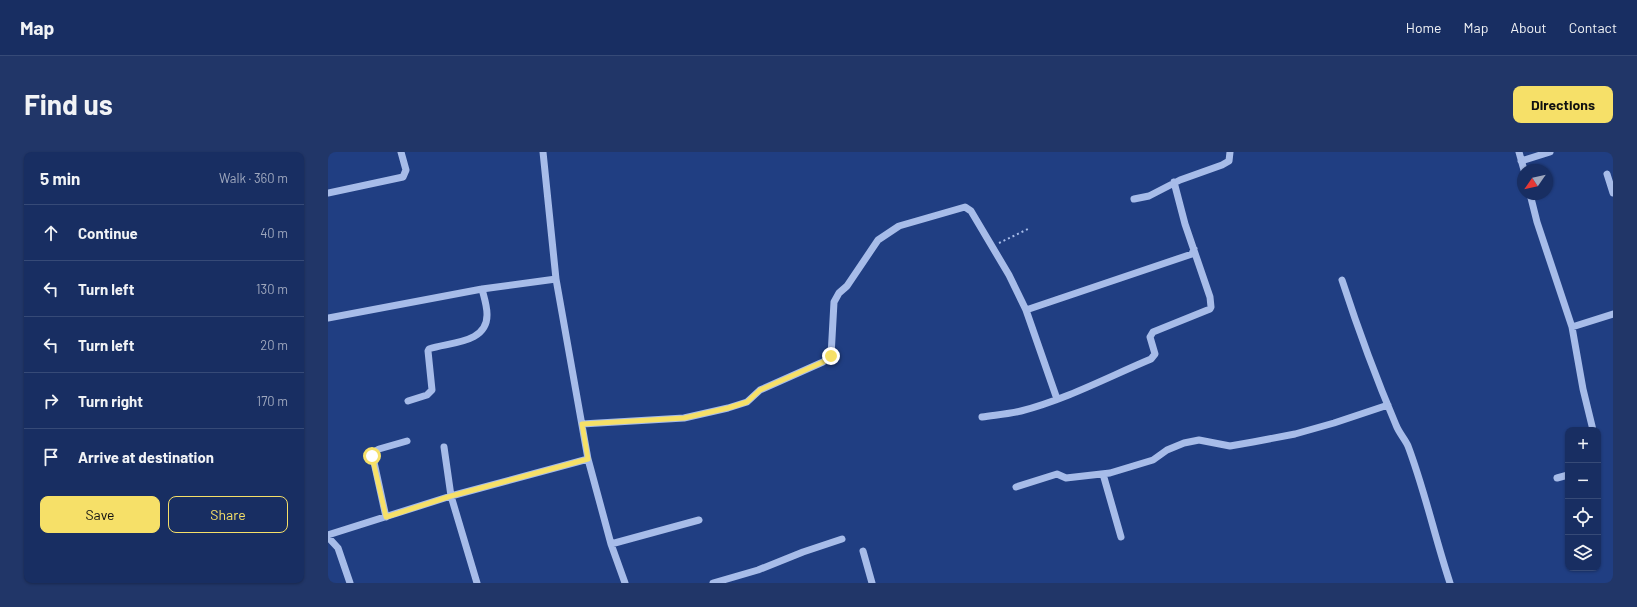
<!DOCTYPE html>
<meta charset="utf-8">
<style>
:root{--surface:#182e62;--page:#213668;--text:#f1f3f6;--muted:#9fa8be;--line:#364a77;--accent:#f6e068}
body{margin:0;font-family:Barlow,sans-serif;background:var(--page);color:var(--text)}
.controls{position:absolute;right:12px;bottom:12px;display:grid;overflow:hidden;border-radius:8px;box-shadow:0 1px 3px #0004}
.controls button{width:36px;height:36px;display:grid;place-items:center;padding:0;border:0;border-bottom:1px solid var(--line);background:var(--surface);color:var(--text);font:20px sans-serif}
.compass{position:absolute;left:1189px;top:12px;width:36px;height:36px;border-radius:50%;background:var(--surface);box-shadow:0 1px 3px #0004;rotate:236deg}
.stop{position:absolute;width:12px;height:12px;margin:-9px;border:3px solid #f6e068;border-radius:50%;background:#fff}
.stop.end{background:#f6e068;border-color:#fff;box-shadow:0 1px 4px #0008}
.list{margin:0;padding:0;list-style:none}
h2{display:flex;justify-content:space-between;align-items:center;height:52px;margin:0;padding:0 16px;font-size:17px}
h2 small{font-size:13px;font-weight:400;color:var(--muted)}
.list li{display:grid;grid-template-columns:26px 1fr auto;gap:12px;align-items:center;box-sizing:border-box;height:56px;padding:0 16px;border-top:1px solid var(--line)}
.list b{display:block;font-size:15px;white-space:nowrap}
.list em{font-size:13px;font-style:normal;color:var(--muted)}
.actions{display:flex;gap:8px;padding:12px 16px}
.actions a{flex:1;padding:9px 0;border:1px solid var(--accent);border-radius:8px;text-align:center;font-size:14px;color:var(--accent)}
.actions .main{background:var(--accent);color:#111}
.icon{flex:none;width:22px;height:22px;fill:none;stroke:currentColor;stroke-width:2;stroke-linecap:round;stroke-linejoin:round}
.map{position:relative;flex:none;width:1285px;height:431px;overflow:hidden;border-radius:8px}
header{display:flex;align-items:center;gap:24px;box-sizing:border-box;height:56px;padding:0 20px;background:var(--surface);border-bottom:1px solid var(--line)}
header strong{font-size:19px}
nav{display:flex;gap:22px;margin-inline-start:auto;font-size:14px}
.intro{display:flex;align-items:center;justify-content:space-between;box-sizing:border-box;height:96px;padding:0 24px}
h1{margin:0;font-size:28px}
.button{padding:10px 18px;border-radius:8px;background:var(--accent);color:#111;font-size:14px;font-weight:700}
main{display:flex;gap:24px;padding:0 24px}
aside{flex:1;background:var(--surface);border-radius:8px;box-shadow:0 1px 3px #0004}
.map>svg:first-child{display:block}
</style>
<header>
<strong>Map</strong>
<nav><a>Home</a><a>Map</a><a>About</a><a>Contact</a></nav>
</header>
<div class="intro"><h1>Find us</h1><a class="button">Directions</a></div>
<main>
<aside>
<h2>5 min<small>Walk · 360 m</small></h2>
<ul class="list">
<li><svg class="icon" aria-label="ahead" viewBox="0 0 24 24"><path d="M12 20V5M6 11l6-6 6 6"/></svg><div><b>Continue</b></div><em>40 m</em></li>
<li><svg class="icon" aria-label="left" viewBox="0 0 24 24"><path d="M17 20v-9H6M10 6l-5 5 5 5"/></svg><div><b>Turn left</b></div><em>130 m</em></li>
<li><svg class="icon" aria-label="left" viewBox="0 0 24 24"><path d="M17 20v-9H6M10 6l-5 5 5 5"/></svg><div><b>Turn left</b></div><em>20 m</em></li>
<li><svg class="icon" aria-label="right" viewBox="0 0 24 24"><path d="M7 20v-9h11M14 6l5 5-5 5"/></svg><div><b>Turn right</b></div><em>170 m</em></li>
<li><svg class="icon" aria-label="arrive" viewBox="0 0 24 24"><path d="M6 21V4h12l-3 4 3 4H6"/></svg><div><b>Arrive at destination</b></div></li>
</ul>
<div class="actions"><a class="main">Save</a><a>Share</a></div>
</aside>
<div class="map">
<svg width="1285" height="431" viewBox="0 0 1285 431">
<rect width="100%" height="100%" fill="#203e82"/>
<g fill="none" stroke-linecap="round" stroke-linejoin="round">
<path stroke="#a7bce9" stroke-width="2" stroke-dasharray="2 3" stroke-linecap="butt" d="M671,91L700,77"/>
<path stroke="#a7bce9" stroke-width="7" d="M215,0L228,127L260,307L283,392L297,431
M1191,0L1196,18
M1193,9L1222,0
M1279,22L1285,41
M0,41L75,25L78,18L73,0
M1202,42L1209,70L1244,175L1255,237L1265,278
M806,47L821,44L852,28L894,13L901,9L902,0
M1014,128C1030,177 1048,226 1068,273C1071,281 1077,287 1080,294C1097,339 1107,386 1122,431
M698,158L864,102L866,97
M0,166L154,137L228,127
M1244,175L1285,162
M80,249L99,243L104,238L100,199L101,197C121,190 160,192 159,162C159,154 156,145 154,137
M654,265C667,263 681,262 693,259C739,247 780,225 823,207L827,202L822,185L825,180L882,157L883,155L882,145L857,72L846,30
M254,272L356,266L400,256L419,250L432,238L495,210L503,204L506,150L511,141L519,134L550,88L571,74L637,55L643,59L681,123L698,158L729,247
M116,295L123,344L149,431
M775,322L793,385
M1229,326L1240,323
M688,335L729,322L738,326L782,321L825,308L839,298L856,291L871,288L902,294L925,290L967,282L1006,271L1060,253
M58,365L44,301L51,297L79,289
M0,383L123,344L260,307
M0,385L10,396L22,431
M283,392L371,368
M535,399L544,431
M385,431L430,418L475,400L514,387"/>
</g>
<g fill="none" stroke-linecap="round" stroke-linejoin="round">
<path stroke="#f6e068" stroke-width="5" d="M44,304L58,365L123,344L260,307L254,272L356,266L400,256L419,250L432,238L495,210L503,204"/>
</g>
</svg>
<div class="controls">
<button>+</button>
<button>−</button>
<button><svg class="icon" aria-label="locate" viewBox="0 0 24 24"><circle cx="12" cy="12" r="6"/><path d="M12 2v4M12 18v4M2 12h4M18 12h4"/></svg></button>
<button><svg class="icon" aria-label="layers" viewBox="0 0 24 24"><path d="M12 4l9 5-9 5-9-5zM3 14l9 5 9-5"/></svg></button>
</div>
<svg class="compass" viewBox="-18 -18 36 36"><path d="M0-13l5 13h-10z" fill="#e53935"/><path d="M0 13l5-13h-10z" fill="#9fa8be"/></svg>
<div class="stop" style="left:44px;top:304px"></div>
<div class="stop end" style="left:503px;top:204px"></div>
</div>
</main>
